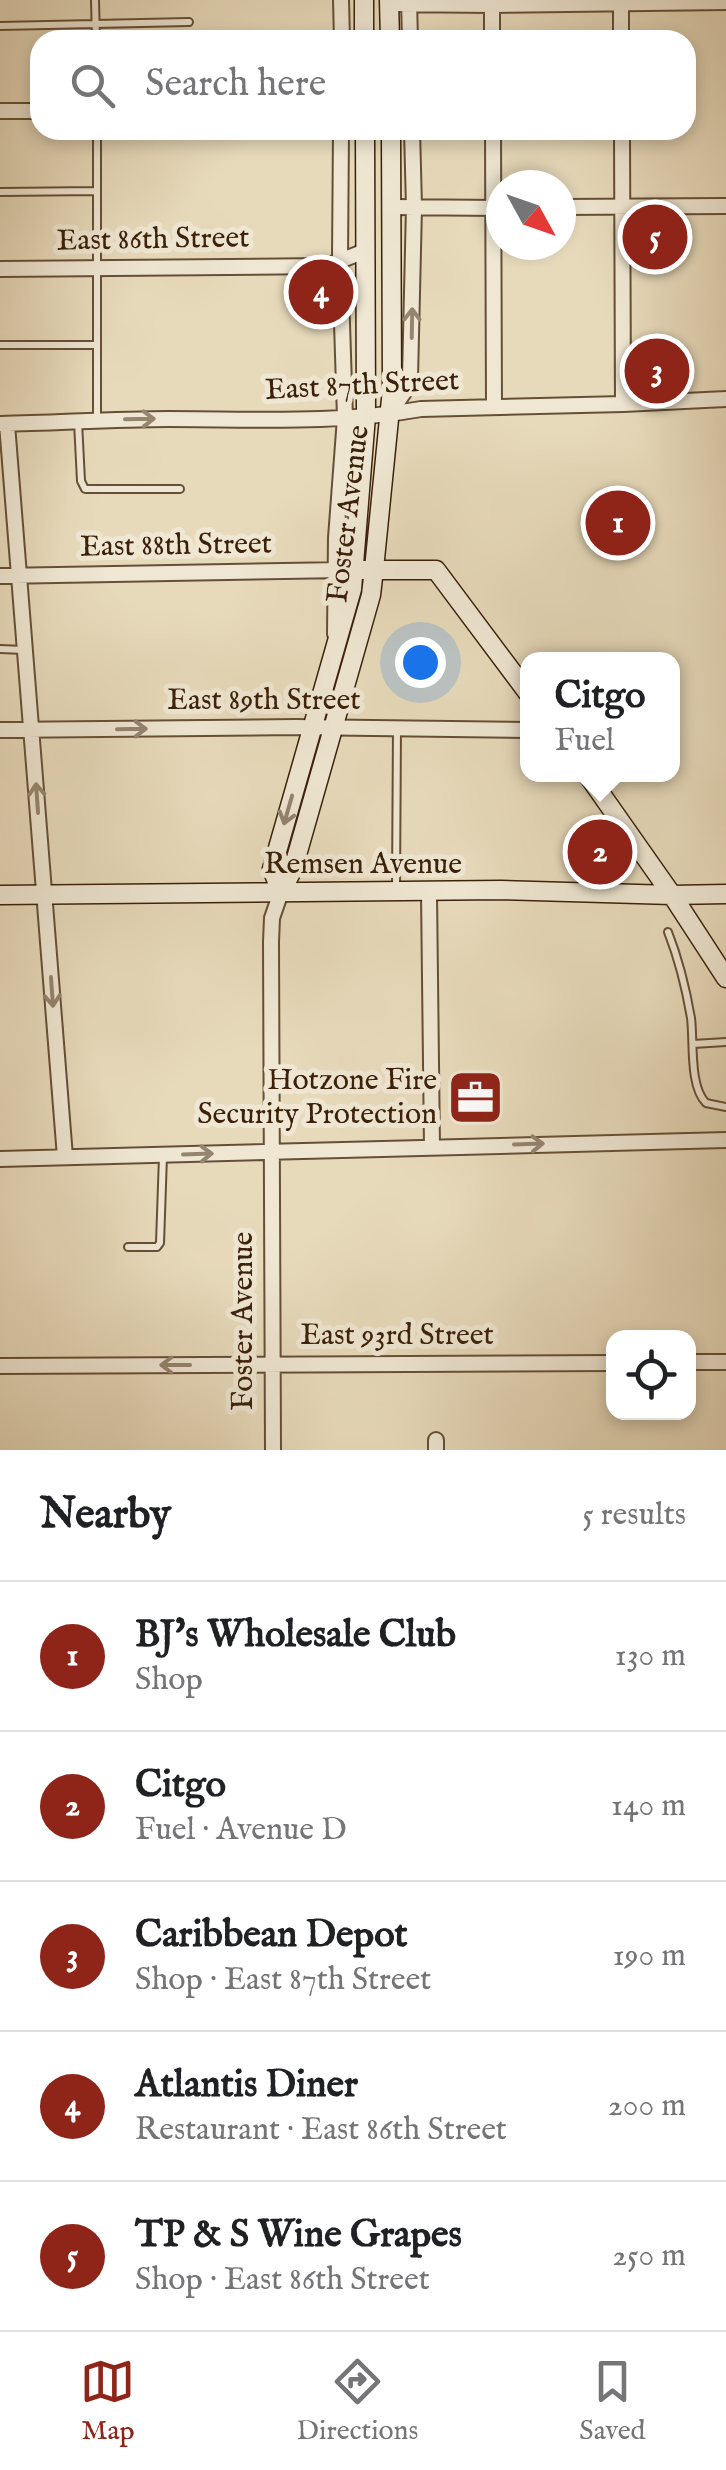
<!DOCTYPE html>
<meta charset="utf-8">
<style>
:root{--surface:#fff;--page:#f2f2f2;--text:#202124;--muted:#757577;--line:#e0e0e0;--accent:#8f2418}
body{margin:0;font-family:"IM FELL English",serif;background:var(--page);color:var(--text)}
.controls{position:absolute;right:30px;bottom:30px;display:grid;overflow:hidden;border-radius:20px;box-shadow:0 5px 15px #0003}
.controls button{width:90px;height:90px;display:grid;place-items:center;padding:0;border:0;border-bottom:2px solid var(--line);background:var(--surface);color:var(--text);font:50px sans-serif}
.compass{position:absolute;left:486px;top:170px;width:90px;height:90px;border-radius:50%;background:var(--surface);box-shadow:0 5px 15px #0003;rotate:130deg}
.you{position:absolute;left:420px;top:662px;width:35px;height:35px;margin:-25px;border:8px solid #fff;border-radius:50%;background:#1a73e8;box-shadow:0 0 0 15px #1a73e833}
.badge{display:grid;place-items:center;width:65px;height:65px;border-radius:50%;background:var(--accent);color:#fff;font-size:32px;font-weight:700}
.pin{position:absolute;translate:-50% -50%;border:5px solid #fff;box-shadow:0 2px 10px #0006}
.popup{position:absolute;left:520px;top:652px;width:160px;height:130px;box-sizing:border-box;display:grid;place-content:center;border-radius:20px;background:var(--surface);filter:drop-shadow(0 2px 8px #0005);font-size:32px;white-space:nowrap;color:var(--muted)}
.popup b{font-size:38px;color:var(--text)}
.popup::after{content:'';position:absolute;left:50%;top:100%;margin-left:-20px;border:20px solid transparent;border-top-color:var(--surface)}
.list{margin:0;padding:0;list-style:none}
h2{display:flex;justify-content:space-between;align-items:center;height:130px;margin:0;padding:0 40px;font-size:42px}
h2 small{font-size:32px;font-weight:400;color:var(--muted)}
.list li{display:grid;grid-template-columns:65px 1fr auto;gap:30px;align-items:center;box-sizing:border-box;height:150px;padding:0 40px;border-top:2px solid var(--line)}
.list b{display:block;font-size:38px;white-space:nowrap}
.list p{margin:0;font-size:32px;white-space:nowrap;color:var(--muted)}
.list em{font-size:32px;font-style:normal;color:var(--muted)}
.icon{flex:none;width:55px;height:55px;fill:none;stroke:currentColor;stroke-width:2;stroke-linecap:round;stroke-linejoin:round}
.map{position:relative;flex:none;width:726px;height:1450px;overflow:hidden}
.search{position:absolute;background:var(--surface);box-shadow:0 5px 15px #0003;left:30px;right:30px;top:30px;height:110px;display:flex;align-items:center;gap:25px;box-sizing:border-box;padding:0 35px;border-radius:30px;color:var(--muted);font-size:38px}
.sheet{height:880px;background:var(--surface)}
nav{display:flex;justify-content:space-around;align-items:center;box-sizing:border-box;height:140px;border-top:2px solid var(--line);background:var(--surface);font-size:28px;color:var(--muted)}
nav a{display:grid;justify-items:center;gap:5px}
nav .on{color:var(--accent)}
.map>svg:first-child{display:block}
</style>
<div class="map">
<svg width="726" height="1450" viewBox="0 0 726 1450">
<rect width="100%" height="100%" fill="#e7dabb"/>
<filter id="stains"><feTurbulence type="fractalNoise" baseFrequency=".002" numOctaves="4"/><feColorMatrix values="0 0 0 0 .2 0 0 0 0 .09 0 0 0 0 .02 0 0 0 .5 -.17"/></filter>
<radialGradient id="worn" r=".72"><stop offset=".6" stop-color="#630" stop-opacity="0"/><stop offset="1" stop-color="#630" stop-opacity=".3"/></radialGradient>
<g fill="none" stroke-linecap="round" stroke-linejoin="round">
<defs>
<path id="service" d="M95,0L96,40
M0,26L189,22
M97,130V345
M0,192L97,191
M0,345H97V421
M78,422L81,481L85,489H180
M0,649L24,650
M598,829L613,850
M583,863H613
M396,886L397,729
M582,888L584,847L613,811
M612,890L614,847L628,833
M668,932C679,960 686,989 691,1018C694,1042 689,1086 706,1103L726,1107
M693,1044L726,1042
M128,1247H157L160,1243L163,1156"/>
<path id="minor" d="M341,0L342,40
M409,0L410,40
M621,0V40
M492,1V40
M390,4L492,5L726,2
M0,111H40
M493,130L494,407
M622,130L623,404
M391,207L500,208
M561,207L726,206
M0,269L327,266L365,251
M392,410L409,385L410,378L414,207L412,130
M1,424C57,423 113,419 169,419C253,419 338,424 421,409L623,404L726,399
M7,424L65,1157
M0,576L342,570
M335,634L336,538L345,418L340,260L341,130
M0,730L295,727L528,730
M429,893L432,1147
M0,1159L726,1140
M688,1362H726
M0,1366L614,1363
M436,1440V1450
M273,1450L271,942L272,918L281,892"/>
<path id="secondary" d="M364,0V40
M389,0L390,40
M363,570H436L528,693
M587,774L672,895L726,978
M281,892L293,869L371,595L374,569L392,389L391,130
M281,892L272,869L352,589L366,416L365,130
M0,895L501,890L672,895L726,894"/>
</defs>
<use href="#service" stroke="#664f36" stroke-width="10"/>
<use href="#minor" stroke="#664f36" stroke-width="18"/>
<use href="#secondary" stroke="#3b2109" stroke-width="21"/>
<use href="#service" stroke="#efe7d3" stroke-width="6"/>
<use href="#minor" stroke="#efe7d3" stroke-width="14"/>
<use href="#secondary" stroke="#efe7d3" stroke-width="18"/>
</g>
<defs><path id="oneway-shaft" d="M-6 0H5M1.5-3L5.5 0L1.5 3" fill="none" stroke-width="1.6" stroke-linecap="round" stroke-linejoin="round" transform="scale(2.5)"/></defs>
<g stroke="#95846e">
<use href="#oneway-shaft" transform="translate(412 323) rotate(-89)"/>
<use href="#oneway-shaft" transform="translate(140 419) rotate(-1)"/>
<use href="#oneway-shaft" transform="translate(132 729) rotate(-1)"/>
<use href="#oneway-shaft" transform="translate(37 798) rotate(-94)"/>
<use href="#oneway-shaft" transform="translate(288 810) rotate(106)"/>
<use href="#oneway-shaft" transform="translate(52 992) rotate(86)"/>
<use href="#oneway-shaft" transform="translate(529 1144) rotate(-2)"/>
<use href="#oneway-shaft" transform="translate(198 1154) rotate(-2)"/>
<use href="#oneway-shaft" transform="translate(175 1365) rotate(180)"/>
</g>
<defs>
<symbol id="office-square" viewBox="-11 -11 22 22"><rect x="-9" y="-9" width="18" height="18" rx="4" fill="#8f2418" stroke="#efe7d3"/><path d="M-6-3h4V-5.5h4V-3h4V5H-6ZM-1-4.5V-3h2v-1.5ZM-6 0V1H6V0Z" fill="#fff"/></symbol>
</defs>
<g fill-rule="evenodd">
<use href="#office-square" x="444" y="1066" width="63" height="63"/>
</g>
<g text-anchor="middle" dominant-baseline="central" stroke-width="10" stroke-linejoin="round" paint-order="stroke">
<g font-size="30" fill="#3b2109" stroke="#efe7d3">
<text transform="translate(153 240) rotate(-1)">East 86th Street</text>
<text transform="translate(362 386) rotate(-3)">East 87th Street</text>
<text transform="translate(349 514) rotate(-83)">Foster Avenue</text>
<text transform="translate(176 546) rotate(-1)">East 88th Street</text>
<text x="264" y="701">East 89th Street</text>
<text x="363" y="865">Remsen Avenue</text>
<text transform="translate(244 1321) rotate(-90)">Foster Avenue</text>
<text x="397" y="1336">East 93rd Street</text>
</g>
<g font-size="30" fill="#3b2109" stroke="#efe7d3" text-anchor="end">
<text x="437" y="1081">Hotzone Fire<tspan x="437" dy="34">Security Protection</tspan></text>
</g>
</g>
<rect width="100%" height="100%" filter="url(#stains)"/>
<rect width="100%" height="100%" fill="url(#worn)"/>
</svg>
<div class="controls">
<button><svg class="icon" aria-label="locate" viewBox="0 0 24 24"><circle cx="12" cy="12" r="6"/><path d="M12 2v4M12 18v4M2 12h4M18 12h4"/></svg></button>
</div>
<svg class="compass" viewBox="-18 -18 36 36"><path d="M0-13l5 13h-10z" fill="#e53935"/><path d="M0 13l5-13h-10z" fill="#757577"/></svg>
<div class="you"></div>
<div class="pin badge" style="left:618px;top:523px">1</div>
<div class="pin badge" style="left:600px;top:852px">2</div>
<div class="popup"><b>Citgo</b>Fuel</div>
<div class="pin badge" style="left:657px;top:371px">3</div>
<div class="pin badge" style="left:321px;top:292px">4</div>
<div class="pin badge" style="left:655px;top:237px">5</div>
<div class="search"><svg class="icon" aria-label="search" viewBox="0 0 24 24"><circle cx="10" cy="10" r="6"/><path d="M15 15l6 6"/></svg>Search here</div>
</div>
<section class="sheet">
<h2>Nearby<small>5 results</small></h2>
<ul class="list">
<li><span class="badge">1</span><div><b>BJ's Wholesale Club</b><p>Shop</p></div><em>130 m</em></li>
<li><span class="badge">2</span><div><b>Citgo</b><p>Fuel · Avenue D</p></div><em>140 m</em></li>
<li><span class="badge">3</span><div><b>Caribbean Depot</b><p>Shop · East 87th Street</p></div><em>190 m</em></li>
<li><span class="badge">4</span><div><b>Atlantis Diner</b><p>Restaurant · East 86th Street</p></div><em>200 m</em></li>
<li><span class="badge">5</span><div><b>TP &amp; S Wine Grapes</b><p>Shop · East 86th Street</p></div><em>250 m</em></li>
</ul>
</section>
<nav>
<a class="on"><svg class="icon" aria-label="map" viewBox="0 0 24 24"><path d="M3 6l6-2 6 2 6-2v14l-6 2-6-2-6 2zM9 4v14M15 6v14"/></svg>Map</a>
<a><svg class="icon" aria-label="directions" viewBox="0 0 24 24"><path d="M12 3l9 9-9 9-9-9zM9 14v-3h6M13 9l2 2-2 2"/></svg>Directions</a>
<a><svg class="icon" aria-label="saved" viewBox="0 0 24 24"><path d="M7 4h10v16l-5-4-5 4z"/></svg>Saved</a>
</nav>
